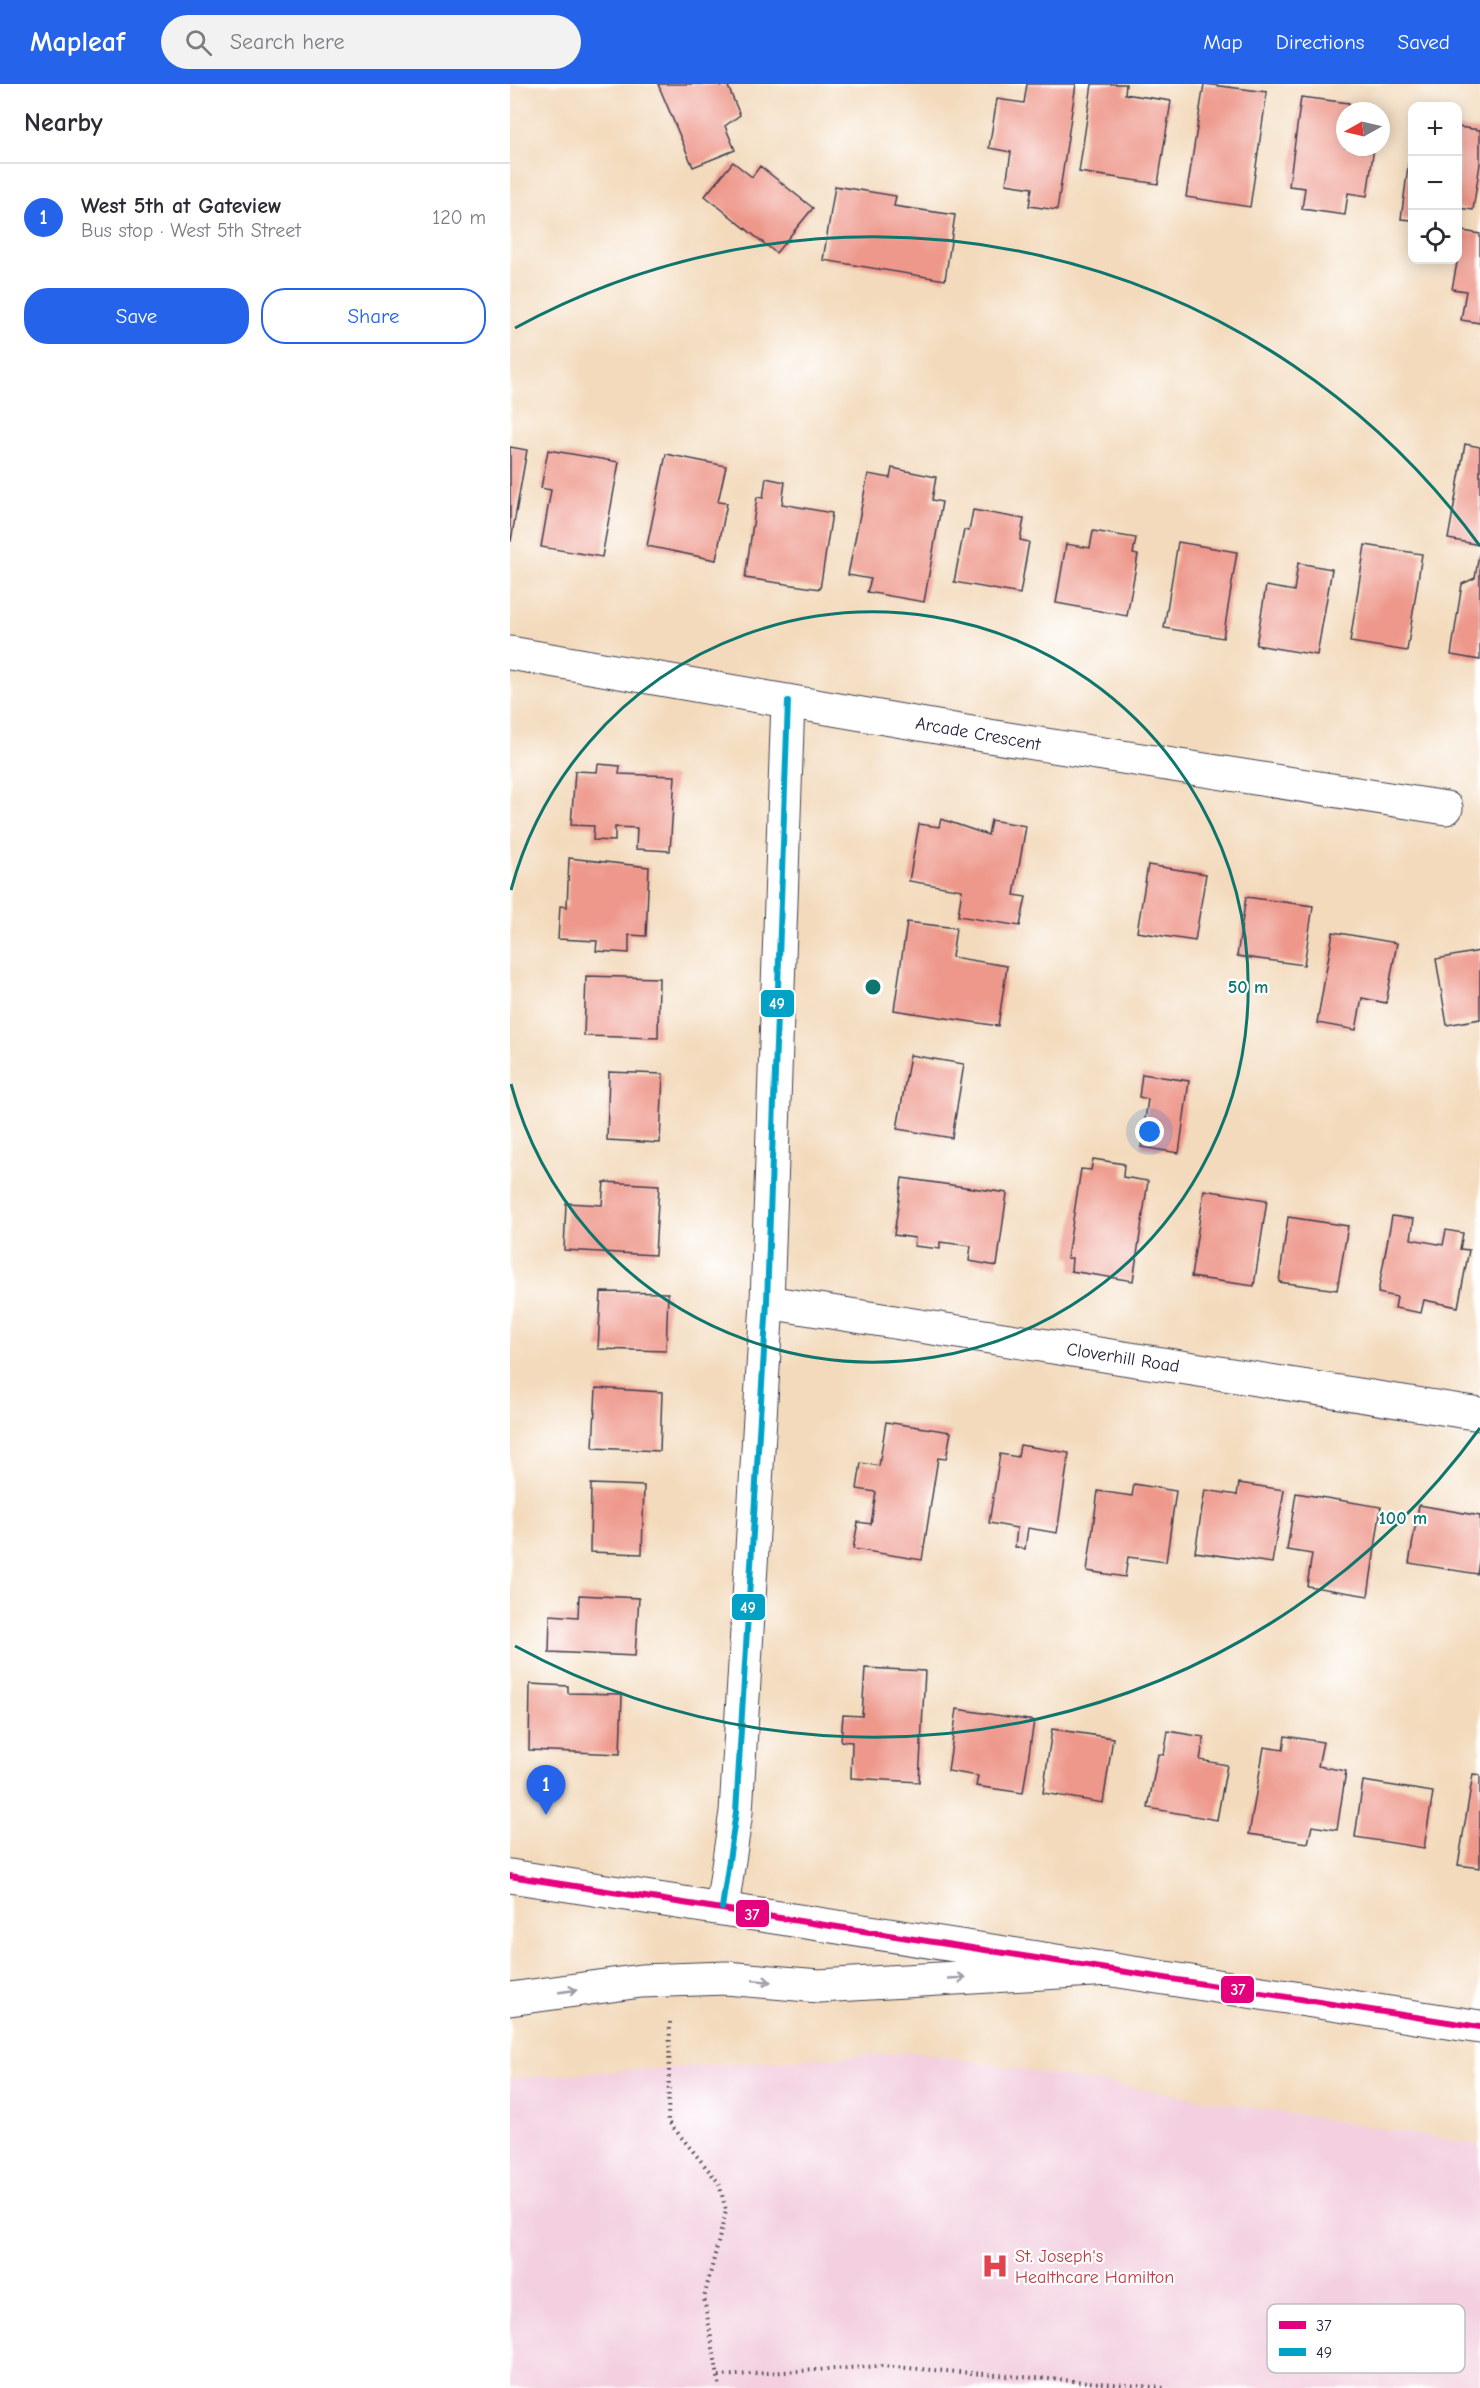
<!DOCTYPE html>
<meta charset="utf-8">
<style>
:root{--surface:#fff;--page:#f2f2f3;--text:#2b2b33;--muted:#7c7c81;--line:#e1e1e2;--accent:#2563eb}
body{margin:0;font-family:"Comic Neue",sans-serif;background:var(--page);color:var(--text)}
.controls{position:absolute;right:18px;top:18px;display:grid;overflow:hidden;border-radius:12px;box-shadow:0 3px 15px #0003}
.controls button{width:54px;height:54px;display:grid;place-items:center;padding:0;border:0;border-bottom:2px solid var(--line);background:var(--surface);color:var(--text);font:30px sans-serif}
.compass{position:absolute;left:826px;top:18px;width:54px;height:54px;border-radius:50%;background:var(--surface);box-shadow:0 3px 15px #0003;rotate:262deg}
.you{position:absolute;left:640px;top:1048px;width:21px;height:21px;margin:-15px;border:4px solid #fff;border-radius:50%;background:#1a73e8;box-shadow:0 0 0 9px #1a73e833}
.badge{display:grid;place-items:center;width:39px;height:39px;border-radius:50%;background:var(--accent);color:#fff;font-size:20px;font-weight:700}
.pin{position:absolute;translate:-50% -50px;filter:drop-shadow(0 2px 3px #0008)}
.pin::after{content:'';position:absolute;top:32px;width:21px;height:18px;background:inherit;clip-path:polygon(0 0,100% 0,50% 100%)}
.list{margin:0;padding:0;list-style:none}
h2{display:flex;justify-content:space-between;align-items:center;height:78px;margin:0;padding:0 24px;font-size:26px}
h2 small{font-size:20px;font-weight:400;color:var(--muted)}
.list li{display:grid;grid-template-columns:39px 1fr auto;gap:18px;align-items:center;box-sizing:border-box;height:108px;padding:0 24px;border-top:2px solid var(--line)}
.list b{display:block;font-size:22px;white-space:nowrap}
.list p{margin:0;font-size:20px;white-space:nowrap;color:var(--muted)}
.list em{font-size:20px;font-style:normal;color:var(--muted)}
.actions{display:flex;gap:12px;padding:18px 24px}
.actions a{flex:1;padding:14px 0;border:2px solid var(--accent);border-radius:24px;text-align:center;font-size:21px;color:var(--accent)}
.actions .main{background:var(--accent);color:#fff}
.icon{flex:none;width:33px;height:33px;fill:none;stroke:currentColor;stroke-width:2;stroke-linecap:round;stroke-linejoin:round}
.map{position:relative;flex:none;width:970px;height:2304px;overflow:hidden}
header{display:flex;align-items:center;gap:36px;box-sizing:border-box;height:84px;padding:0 30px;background:var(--accent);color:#fff}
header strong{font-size:28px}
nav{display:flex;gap:33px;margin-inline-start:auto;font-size:21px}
.search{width:420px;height:54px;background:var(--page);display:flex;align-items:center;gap:15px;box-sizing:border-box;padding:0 21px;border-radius:33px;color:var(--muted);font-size:22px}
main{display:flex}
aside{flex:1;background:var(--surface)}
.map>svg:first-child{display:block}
</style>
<header>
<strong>Mapleaf</strong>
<div class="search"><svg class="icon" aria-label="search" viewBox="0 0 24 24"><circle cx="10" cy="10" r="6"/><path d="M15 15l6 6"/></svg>Search here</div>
<nav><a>Map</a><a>Directions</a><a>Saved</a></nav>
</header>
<main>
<aside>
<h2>Nearby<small></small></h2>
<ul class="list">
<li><span class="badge">1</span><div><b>West 5th at Gateview</b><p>Bus stop · West 5th Street</p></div><em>120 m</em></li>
</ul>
<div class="actions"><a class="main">Save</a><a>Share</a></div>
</aside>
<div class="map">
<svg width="970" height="2304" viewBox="0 0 970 2304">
<rect width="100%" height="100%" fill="#fff"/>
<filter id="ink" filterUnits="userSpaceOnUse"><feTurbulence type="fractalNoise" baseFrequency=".0167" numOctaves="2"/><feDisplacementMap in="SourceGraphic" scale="12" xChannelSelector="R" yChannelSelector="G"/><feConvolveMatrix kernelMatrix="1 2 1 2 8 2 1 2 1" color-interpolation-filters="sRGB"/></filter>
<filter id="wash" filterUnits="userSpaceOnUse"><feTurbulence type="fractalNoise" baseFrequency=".008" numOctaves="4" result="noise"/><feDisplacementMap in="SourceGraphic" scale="24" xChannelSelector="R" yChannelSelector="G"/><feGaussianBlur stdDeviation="1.35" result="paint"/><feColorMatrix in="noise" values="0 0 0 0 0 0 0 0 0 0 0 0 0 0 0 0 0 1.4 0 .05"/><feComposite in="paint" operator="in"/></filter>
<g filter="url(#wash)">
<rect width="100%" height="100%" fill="#f3dabc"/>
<path fill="#f3cfdf" d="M408,1968L970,2061V2304H0V1994Z"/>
<g id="blocks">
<path fill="#ee988b" d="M148,0H210L211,2L217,0L230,31L215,42L225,66L183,83Z
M517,0H566L547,126L519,122L522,104L496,100L501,68L479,64L487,15L514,19Z
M582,0H616L615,10L661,17L648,100L569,88Z
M694,0L757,8L740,123L676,113Z
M791,13L839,19L838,27H835V63H864L857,112L838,109L835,131L792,125L795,104L779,102Z
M948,43L970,46V80L963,126L948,124Z
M901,60L902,61V136L891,135Z
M223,78L242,93L250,82L303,124L266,169L195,112Z
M325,102L386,112L384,122L445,131L435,196L313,176Z
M953,147L970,150V239L951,236L956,207L942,205Z
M955,360L970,363V461L938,455Z
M0,363L17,366L1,457H0Z
M38,366L109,378L92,473L31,463L41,406L31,404Z
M156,370L216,382L208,418L217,419L206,476L137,462Z
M382,384L426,393L422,416L432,418L414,518L357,508L361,495L338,491L358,390L380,394Z
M256,394L275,398L272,420L322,429L310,505L235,494L247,413L253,414Z
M463,426L514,435L510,456L519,458L510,510L444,498L454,446L459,447Z
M583,447L626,454L623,470L628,471L617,532L546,519L556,460L580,464Z
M668,458L727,468L713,554L654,544Z
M855,461L912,470L897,567L840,558Z
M969,470H970V576L941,571L952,500L965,494Z
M788,479L822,485L807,571L746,561L756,502L784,507Z
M88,680L110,682L109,690L165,692L160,767L126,765L127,744L105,743V757L83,756L84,742L61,741L65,687L87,688Z
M431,735L478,751L481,736L516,742L504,811L516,813L510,842L448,832L452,806L399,797L409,740L429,743Z
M59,774L139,783L136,852L119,851V869L86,867L87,857L48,855L50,822L57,823Z
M638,781L696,790L685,857L627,848Z
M736,813L803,822L794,881L727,872Z
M397,838L446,844L442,873L497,882L488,942L384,926Z
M823,848L887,859L876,919L852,914L846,946L807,939Z
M970,867V935L937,941L926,875Z
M76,892L149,894L148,954L74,952Z
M400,971L454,980L442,1054L387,1045Z
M99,988L153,990L150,1059L97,1056Z
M632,990L679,997L669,1069L631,1063L638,1015L629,1013Z
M583,1075L614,1080L613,1093L638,1097L623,1197L561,1187L562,1174H557L571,1085L581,1086Z
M392,1094L497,1109L487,1182L459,1177L461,1162L430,1158V1165L404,1162L405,1154L384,1151Z
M94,1098L149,1101L145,1171L54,1166L56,1119L92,1121Z
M694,1106L757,1116L744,1202L681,1193Z
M882,1132L904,1135L901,1155L933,1161L936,1146L953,1149L950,1165L959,1166L948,1223L914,1216L911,1229L885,1224L887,1213L868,1209Z
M778,1133L838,1142L827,1206L769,1198Z
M91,1208L158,1209L156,1267L88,1265Z
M86,1304L152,1308L150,1367L83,1364Z
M376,1338L441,1348L436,1375L428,1374L412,1476L343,1465L348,1438L361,1440L366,1408L347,1405L351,1379L369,1382Z
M510,1361L559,1369L547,1449L518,1444L515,1465L505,1463L507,1444L479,1439L490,1370L508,1373Z
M729,1399L774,1406L762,1479L685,1468L695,1406L727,1411Z
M81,1400L134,1402L132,1470L80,1468Z
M624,1400L666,1407L656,1478L618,1473L615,1493L577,1487L588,1407L622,1412Z
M786,1409L871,1423L858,1512L797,1502L802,1470L777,1466Z
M909,1421L970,1432V1470L967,1490L899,1479Z
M69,1511L129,1514L125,1572L39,1568L40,1531L68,1533Z
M355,1584L415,1587L409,1698L341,1694L342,1658L331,1657L333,1631L352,1632Z
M20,1600L58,1602V1609L112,1610L110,1670L19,1666Z
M447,1625L524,1637L513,1709L466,1702L468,1692L438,1687Z
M542,1645L603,1654L593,1719L533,1709Z
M658,1647L694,1653L690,1676L717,1681L707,1736L638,1724L648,1670L654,1671Z
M775,1652L813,1658L808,1682L836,1687L827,1746L802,1742L798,1759L739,1750L754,1663L773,1666Z
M963,1690L970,1691V1784L948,1781Z
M853,1697L923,1708L914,1764L845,1753Z"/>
</g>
</g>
<g filter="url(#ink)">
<use href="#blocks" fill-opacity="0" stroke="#413e4e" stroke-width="1.5"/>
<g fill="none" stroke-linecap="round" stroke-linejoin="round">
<defs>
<path id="minor" d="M0,569L479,652L936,724
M257,1218L970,1330
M212,1824L226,1728L257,1218L278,617"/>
<path id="secondary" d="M0,1792L970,1943"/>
<path id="primary" d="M0,1915L131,1897L216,1894L309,1902L601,1885"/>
</defs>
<use href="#minor" stroke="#413e4e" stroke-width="35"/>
<use href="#secondary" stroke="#413e4e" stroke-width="35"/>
<use href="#primary" stroke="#413e4e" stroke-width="35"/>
<path stroke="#413e4e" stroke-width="4" stroke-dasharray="1.5 4.5" stroke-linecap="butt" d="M160,1938L158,2037L209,2099L216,2127L194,2214L210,2304
M209,2292L371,2282L655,2304"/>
<use href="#minor" stroke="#fff" stroke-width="33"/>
<use href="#secondary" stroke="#fff" stroke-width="33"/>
<use href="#primary" stroke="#fff" stroke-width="33"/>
<defs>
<path id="bus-1" d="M0,1792L970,1943"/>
<path id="bus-2" d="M212,1824L226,1728L257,1218L278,617"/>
</defs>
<use href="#bus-1" stroke="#fff" stroke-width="10"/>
<use href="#bus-2" stroke="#fff" stroke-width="10"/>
<use href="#bus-1" stroke="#e5007d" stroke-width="6"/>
<use href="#bus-2" stroke="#02a2c7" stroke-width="6"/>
</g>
<defs><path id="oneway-shaft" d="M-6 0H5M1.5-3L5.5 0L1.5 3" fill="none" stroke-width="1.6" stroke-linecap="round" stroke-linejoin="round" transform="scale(1.5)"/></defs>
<g stroke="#9c9ca7">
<use href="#oneway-shaft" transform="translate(447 1894) rotate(-3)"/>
<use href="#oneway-shaft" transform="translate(252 1897) rotate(5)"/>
<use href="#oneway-shaft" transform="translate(58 1907) rotate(-8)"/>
</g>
</g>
<g fill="none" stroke="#0f766e" stroke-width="3">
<path d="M1 806A375 375 0 1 1 1 1000"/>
<path d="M970 1344A750 750 0 0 1 5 1562M5 244A750 750 0 0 1 970 462"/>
</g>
<defs>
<symbol id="hospital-bare" viewBox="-9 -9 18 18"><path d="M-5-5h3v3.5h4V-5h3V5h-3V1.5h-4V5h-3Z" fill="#e0444e" stroke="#fff" stroke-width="2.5" paint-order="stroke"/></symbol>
</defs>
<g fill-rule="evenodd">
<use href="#hospital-bare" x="466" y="2163" width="38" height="38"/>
</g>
<g text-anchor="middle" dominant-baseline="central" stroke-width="4.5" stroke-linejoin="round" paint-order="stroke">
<g font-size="18" fill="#22223b" stroke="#fff">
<text transform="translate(468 650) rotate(10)">Arcade Crescent</text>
<text transform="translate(613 1274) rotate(9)">Cloverhill Road</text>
</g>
<g font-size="18" fill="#be3a42" stroke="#fff" text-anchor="start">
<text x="505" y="2172">St. Joseph's<tspan x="505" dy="21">Healthcare Hamilton</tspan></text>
</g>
</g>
<rect x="757" y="2220" width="198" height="69" rx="9" fill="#fff" stroke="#bdbdc4" stroke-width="1.5"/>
<rect x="769" y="2237" width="27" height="8" fill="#e5007d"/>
<rect x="769" y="2264" width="27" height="8" fill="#02a2c7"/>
<g font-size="16" fill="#22223b">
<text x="806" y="2247">37</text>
<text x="806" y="2274">49</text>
</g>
<circle cx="363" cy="903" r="9" fill="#0f766e" stroke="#fff" stroke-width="3"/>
<g font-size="18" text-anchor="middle" font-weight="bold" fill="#0f766e" stroke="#fff" stroke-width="4.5" stroke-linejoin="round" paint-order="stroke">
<text x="738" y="909">50 m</text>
<text x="893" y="1440">100 m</text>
</g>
<g stroke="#fff" stroke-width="2">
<rect x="250" y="905" width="35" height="29" rx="6" fill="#02a2c7"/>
<rect x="221" y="1509" width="35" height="28" rx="6" fill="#02a2c7"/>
<rect x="225" y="1815" width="35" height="29" rx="6" fill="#e5007d"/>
<rect x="710" y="1891" width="35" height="29" rx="6" fill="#e5007d"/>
</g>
<g font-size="16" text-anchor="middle" font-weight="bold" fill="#fff">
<text x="267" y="925">49</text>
<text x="238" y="1529">49</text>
<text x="242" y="1836">37</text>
<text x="728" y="1911">37</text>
</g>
</svg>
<div class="controls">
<button>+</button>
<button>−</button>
<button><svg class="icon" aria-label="locate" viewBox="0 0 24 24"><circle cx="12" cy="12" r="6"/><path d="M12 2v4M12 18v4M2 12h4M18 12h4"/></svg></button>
</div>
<svg class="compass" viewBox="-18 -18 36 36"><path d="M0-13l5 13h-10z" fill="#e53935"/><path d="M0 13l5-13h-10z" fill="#7c7c81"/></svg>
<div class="you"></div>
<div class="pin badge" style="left:36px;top:1731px">1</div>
</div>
</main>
